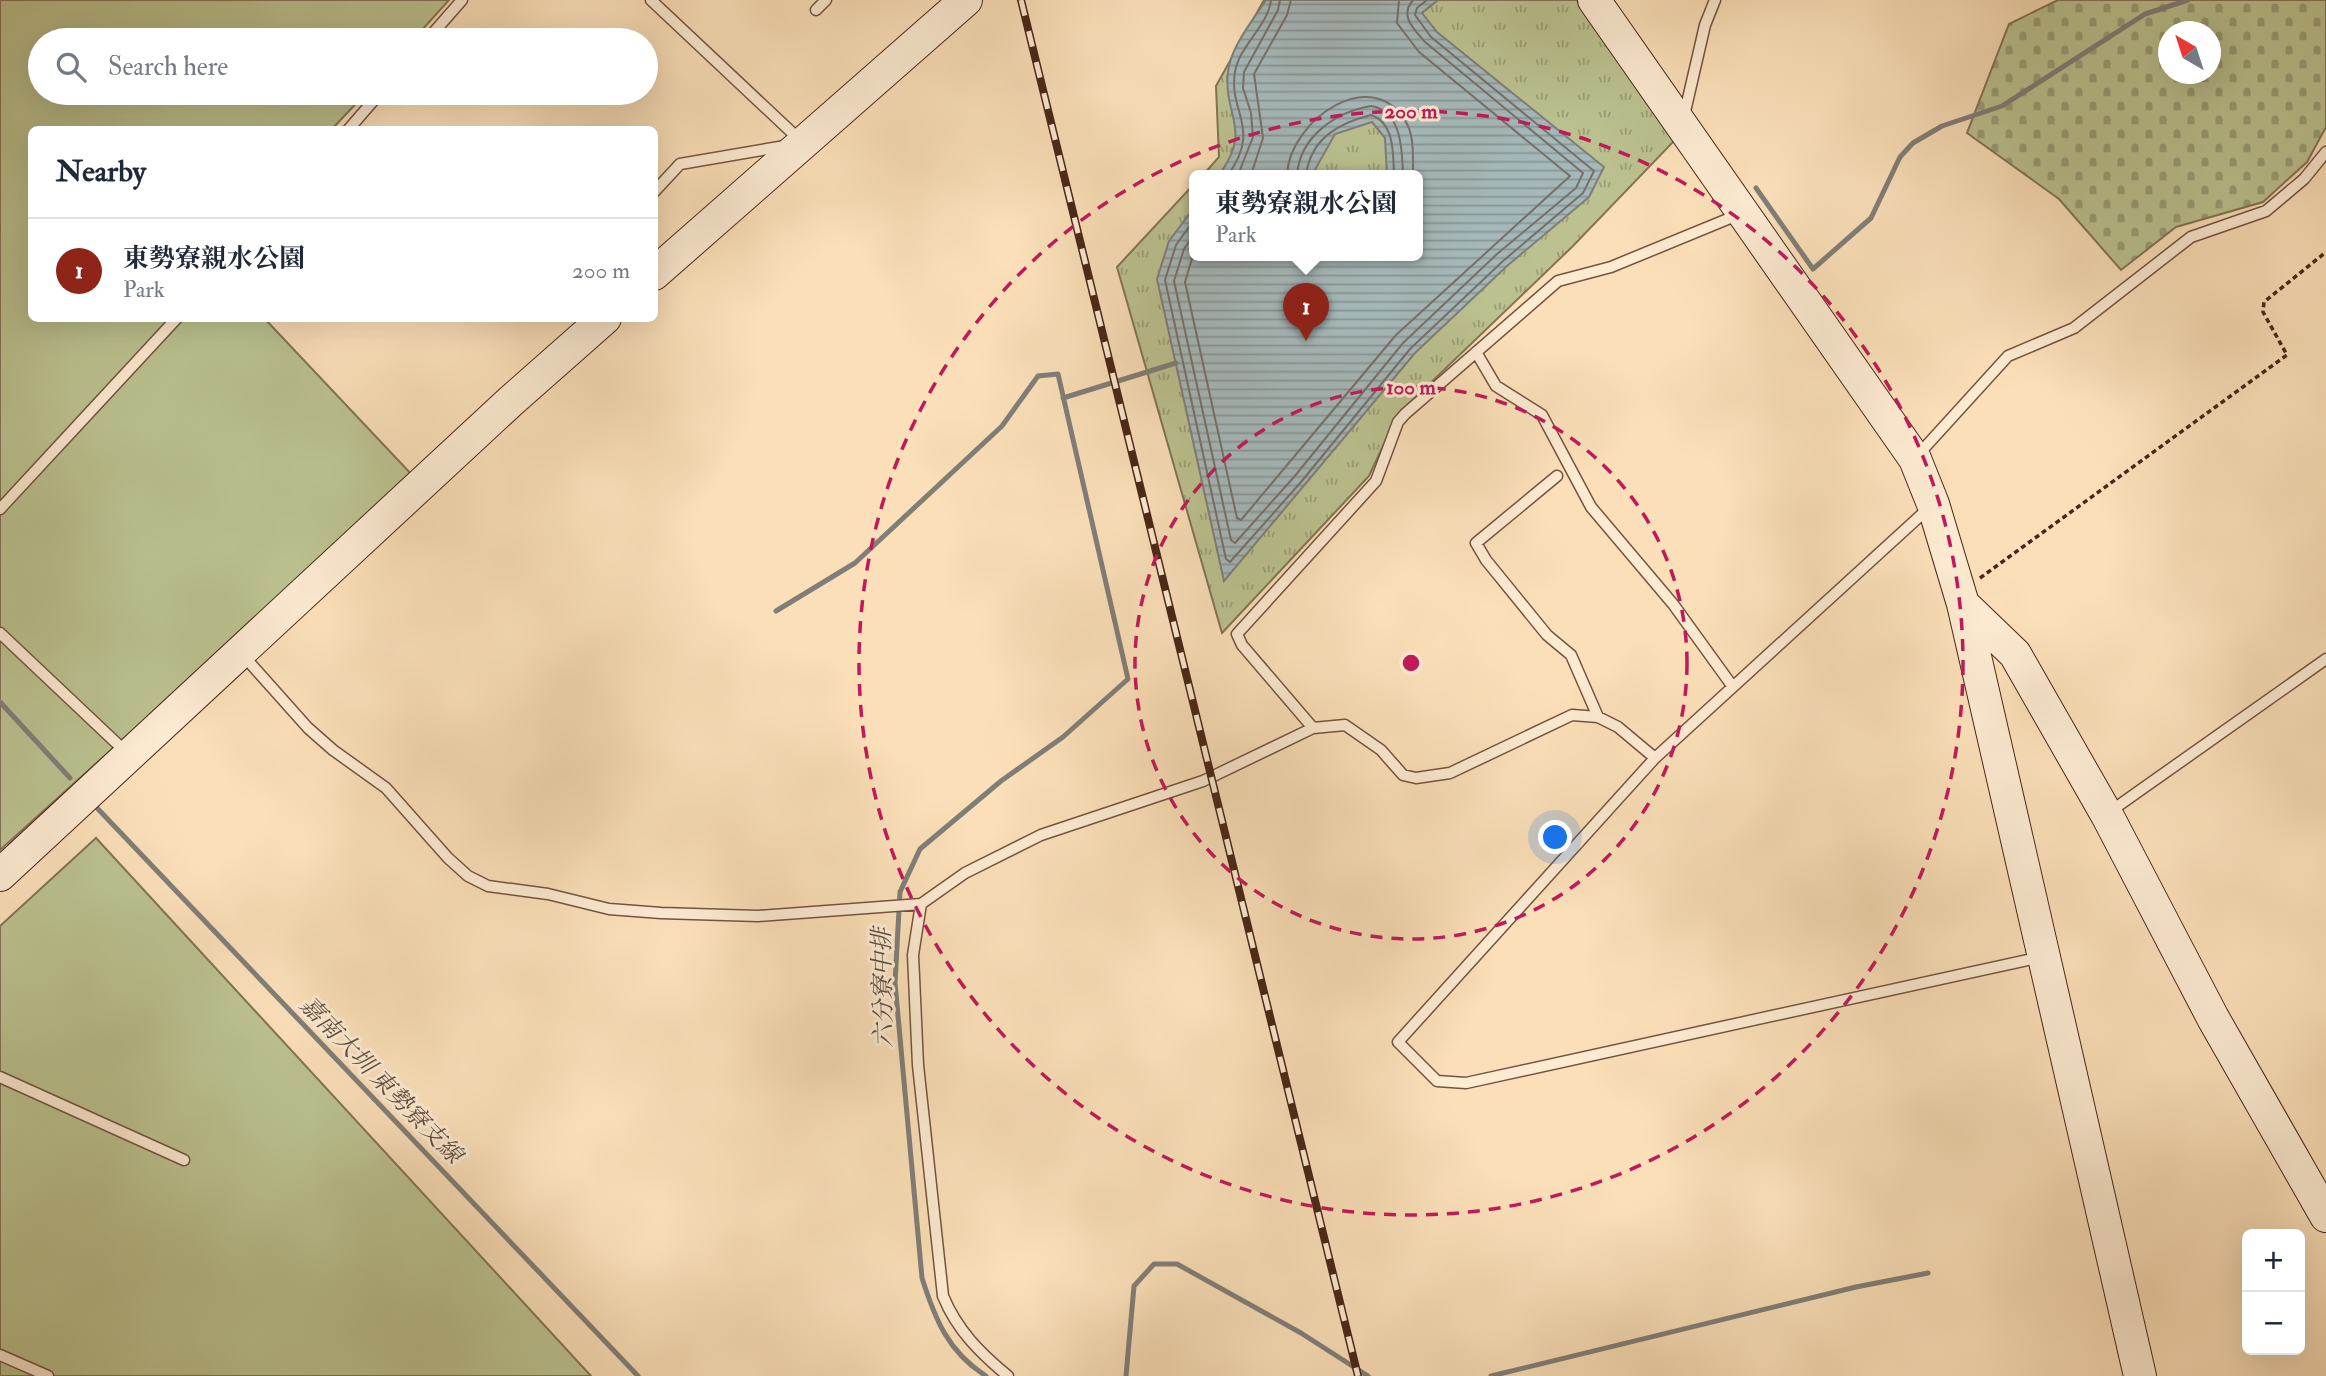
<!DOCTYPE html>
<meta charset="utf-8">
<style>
:root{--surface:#fff;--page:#f2f2f3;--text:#1f2937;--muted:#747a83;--line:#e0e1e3;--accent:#8f2418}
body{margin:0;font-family:"IM FELL Double Pica","Noto Serif TC",serif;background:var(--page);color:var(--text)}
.controls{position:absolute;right:21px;bottom:21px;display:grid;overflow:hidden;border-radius:10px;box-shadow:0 7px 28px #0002}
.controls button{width:63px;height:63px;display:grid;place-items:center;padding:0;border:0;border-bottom:2px solid var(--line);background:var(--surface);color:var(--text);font:35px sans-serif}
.compass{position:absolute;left:2158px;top:21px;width:63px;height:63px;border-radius:50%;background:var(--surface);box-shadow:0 7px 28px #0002;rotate:321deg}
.you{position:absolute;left:1556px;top:838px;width:24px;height:24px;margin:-18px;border:5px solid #fff;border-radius:50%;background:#1a73e8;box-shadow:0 0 0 10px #1a73e833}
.badge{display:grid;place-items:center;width:46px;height:46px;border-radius:50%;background:var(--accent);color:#fff;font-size:23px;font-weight:700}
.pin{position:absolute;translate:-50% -58px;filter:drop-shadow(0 2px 4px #0008)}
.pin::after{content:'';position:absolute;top:37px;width:24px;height:21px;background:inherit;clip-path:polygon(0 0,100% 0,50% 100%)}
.popup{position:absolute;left:1189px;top:170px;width:234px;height:91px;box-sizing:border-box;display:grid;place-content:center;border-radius:10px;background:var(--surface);filter:drop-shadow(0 2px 5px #0005);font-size:23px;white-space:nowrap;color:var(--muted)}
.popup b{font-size:26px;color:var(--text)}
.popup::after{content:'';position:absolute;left:50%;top:100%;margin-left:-14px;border:14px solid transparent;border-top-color:var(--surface)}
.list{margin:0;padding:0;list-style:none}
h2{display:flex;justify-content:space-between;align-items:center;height:91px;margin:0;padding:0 28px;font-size:30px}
h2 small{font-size:23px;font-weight:400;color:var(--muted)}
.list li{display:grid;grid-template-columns:46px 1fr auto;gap:21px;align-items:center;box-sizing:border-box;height:105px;padding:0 28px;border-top:2px solid var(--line)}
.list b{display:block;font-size:26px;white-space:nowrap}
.list p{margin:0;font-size:23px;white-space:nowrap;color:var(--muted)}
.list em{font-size:23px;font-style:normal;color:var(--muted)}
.icon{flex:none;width:38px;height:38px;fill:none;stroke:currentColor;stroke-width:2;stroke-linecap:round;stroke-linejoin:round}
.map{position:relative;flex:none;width:2326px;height:1376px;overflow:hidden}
.search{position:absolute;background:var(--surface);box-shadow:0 7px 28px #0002;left:28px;top:28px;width:630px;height:77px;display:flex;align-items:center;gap:18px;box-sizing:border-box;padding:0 24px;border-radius:38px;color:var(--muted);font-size:26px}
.panel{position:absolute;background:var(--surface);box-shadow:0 7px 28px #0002;left:28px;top:126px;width:630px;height:196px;border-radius:10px}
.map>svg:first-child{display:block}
</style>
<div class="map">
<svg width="2326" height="1376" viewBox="0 0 2326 1376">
<defs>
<pattern id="cemetery-stones" width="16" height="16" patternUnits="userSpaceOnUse" patternTransform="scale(1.75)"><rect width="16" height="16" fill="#bbc290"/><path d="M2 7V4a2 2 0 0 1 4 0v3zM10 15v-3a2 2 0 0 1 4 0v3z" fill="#9a9d75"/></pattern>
<pattern id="park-tufts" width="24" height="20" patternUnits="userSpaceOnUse" patternTransform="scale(1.75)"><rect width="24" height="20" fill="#bbc290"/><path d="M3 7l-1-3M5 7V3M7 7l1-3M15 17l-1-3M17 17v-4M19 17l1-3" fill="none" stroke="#9a9d75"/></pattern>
<pattern id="water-rules" width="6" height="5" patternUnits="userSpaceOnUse" patternTransform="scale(1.75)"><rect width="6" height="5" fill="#a5b9bb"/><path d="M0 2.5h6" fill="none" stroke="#889697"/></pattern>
</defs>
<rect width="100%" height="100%" fill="#fadfb8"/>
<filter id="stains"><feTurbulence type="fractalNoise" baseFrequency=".00286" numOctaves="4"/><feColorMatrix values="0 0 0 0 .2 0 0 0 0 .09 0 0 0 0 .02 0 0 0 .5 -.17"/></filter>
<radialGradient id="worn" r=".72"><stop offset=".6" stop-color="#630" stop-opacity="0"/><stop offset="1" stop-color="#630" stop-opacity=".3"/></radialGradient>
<path fill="#bbc290" stroke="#827454" stroke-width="2" d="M0,0H449L413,40H40V93H366L332,129L32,130V318L265,319L414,477L0,850Z
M96,838L591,1376H0V926Z"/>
<path fill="url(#cemetery-stones)" stroke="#827454" stroke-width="2" fill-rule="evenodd" d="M2058,0H2326V127L2307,162L2263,202L2176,227L2121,270L2059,199L1967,133L2009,24ZM2168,32H2210V74H2168Z"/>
<path fill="url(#park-tufts)" stroke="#827454" stroke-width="2" d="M1264,0H1577L1674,141L1573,246L1398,414L1369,476L1222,633L1117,267L1194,184V255H1418V175H1203L1219,157L1216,86Z"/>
<path fill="url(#water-rules)" stroke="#807e79" stroke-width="2" d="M1266,0H1438L1422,13L1437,32L1604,167L1589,197L1507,266L1415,353L1224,581L1157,279L1169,241L1194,208V255H1418V175H1387L1385,138L1372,122L1335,134L1312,175H1219C1253,129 1223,116 1228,72C1230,48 1253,20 1266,0Z"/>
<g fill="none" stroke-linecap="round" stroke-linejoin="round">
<path stroke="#777069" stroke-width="2" d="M1228,175C1262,128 1228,112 1235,72C1239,46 1268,26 1271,0
M1238,175L1253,137L1251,113L1243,88L1244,72L1278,10L1280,0
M1251,175L1263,138L1254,74L1287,15L1291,0
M1287,175C1289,120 1375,60 1408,126C1414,139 1413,160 1413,175
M1297,175C1300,136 1336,112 1371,106C1402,111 1402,150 1403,175
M1306,175C1311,138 1339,123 1371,115C1395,123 1393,154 1394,175
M1194,220L1176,245L1165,280L1226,559L1230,562L1301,482L1410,349L1503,261L1583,193L1594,171L1431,37L1415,15L1417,8L1427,0
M1194,235L1184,249L1174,281L1231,540L1235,543L1294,477L1403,343L1497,254L1576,188L1583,173L1425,42C1414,29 1399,16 1413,0
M1194,252L1185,282L1237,518L1241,520L1396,335L1570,176L1419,52L1397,23L1399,0"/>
<path stroke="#807e79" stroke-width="5" d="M1756,188L1813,269L1871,218L1900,157L1913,143L1942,126L2002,106L2145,14L2188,0
M1063,398L1176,363
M776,611L855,563L1002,426L1038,376L1058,374L1128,679L1063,737L1001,781L920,849L900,892L895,983L922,1278C935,1319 948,1352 986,1376
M0,702L70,778
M98,809L638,1376
M1126,1376L1134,1286L1154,1264H1177L1301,1333L1368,1376
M1491,1376L1856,1287L1928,1273"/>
<defs>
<path id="lane" d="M651,0L802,142
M816,10L826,0
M427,40L462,0
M1684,116L1705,25L1715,0
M348,130L380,93
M654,192L680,164L785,146
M1476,352L1496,386L1542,415L1591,507L1673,604L1733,687
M1917,456L2008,356L2074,328L2191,237L2266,211L2304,179L2326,152
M1557,476L1476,543L1486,560L1547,635L1571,655L1598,717
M1931,506L1655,758L1398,1042L1437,1081L1466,1083L2041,957
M0,509L177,318
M0,633L128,754
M242,654L308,728L333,750L386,788L448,858L468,876L488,886L548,894L609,909L661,913L758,916L921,904
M1655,758L1618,727L1598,717L1572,715L1450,773L1416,778L1403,775L1381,750L1345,725L1313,728L1242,645L1237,634L1376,481L1398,422L1405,414L1558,281L1611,267L1740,214
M2108,813L2326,659
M0,1077L184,1160
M0,1355L48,1376
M1008,1376C980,1353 957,1330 943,1296L918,1065L913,955L921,904L965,873L1041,835L1203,781L1313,728"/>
<path id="secondary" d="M1594,0L1915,459L1933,504L1963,604L2140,1376
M654,274L966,0
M1963,604L2015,654L2107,815L2213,1018L2326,1216
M0,875L511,401L605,318"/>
</defs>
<use href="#lane" stroke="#75543f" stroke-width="13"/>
<use href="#secondary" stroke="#492617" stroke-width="34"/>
<path stroke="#492617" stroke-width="3.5" stroke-dasharray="5 3.5" stroke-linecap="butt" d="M1980,578L2287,355L2263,312L2264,302L2326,252"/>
<use href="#lane" stroke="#fcead1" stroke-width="10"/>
<use href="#secondary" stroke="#fcead1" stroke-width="32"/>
<defs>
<path id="rail" d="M1021,0L1358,1376"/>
</defs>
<use href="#rail" stroke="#492617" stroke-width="8"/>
<use href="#rail" stroke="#fcead1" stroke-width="5" stroke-dasharray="16" stroke-linecap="butt"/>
</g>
<g fill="none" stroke="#c2185b" stroke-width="3.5" stroke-dasharray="12 9">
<circle cx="1411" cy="663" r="276"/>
<circle cx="1411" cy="663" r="552"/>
</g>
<g text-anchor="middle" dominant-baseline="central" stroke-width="6" stroke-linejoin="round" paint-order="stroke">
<g font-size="24" font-style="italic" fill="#604b40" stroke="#fcead1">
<text transform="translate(883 988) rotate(-91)">六分寮中排</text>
<text transform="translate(381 1080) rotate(46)">嘉南大圳 東勢寮支線</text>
</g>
</g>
<circle cx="1411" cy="663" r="10" fill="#c2185b" stroke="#fcead1" stroke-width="3.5"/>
<g font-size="21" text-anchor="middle" font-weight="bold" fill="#c2185b" stroke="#fcead1" stroke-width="6" stroke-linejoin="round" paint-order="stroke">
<text x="1411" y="118">200 m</text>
<text x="1411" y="394">100 m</text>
</g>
<rect width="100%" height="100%" filter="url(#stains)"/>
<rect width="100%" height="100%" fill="url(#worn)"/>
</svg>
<div class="controls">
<button>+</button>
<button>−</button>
</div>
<svg class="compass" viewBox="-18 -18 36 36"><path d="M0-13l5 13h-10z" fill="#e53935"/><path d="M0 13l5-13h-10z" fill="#747a83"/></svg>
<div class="you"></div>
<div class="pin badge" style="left:1306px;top:341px">1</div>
<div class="popup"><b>東勢寮親水公園</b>Park</div>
<div class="search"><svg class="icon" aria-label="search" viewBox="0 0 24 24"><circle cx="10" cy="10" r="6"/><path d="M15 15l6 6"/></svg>Search here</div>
<section class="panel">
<h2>Nearby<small></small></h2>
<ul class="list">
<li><span class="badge">1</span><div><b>東勢寮親水公園</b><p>Park</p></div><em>200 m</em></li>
</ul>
</section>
</div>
